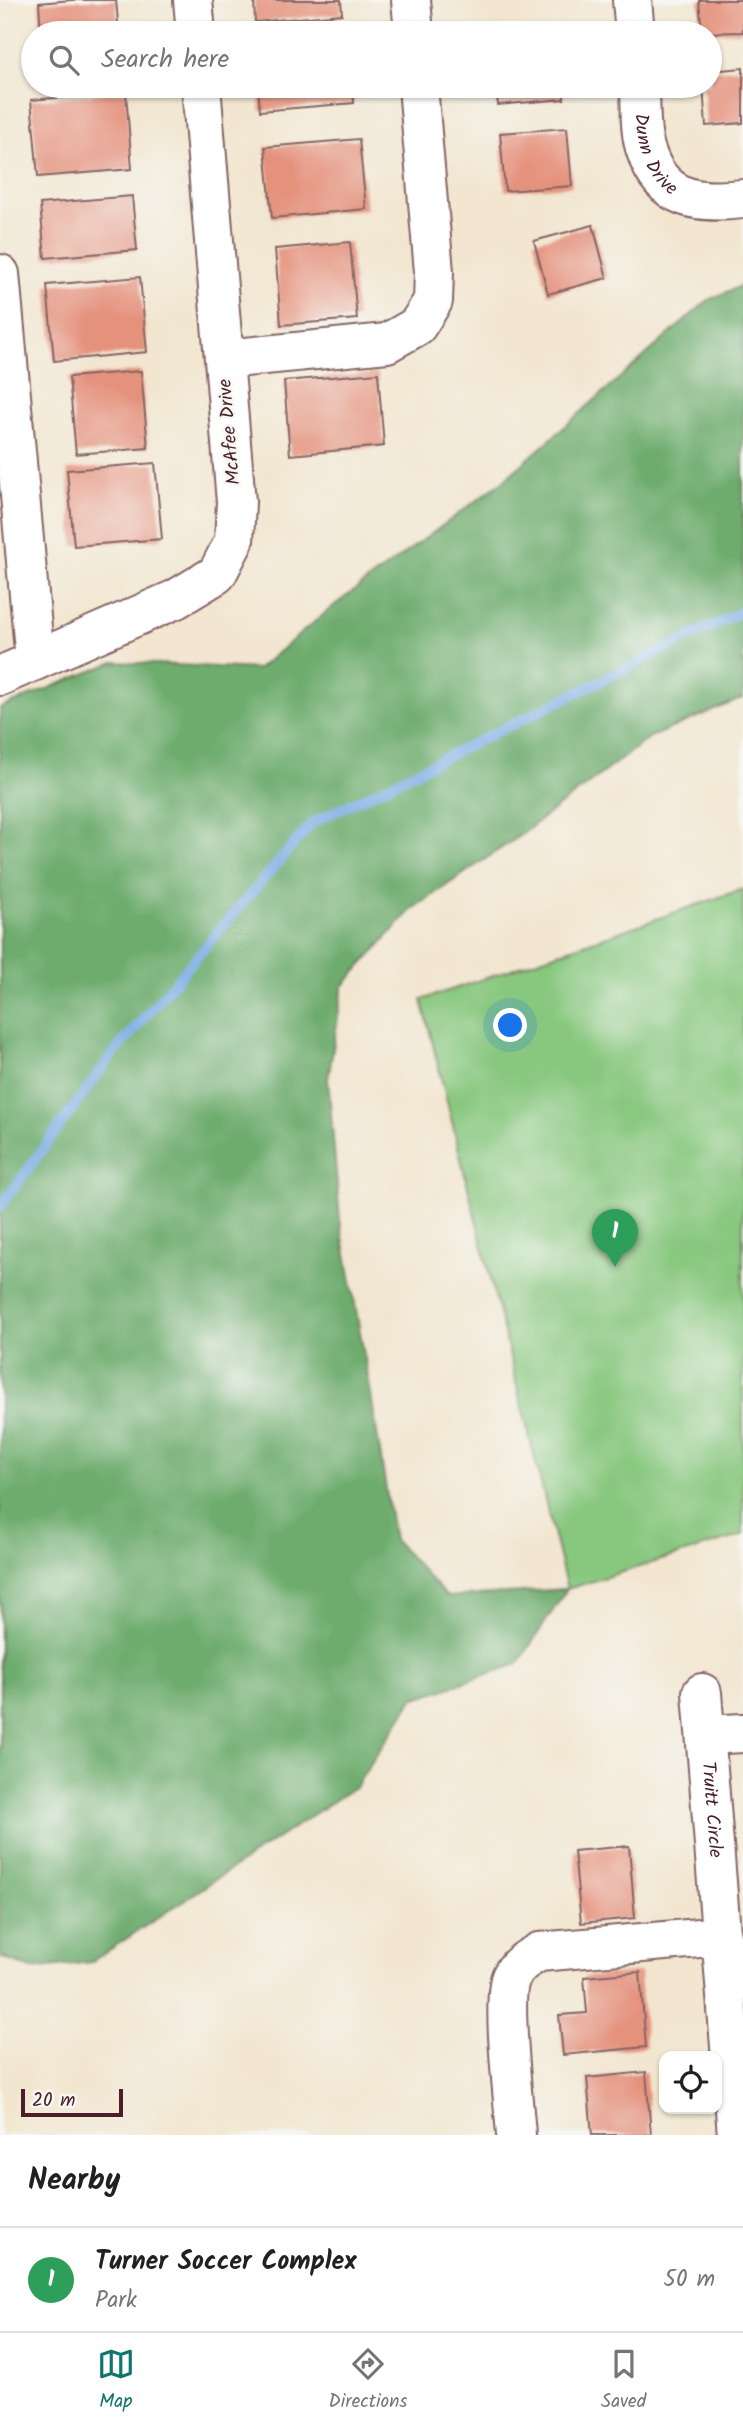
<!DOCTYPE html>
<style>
:root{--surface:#fff;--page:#f2f2f2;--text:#202124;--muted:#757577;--line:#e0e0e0;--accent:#0f766e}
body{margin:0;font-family:Kalam,sans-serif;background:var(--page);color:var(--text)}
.controls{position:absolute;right:21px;bottom:21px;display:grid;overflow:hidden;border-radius:14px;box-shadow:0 2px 5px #0004}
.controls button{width:63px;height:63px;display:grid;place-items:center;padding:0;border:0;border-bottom:2px solid var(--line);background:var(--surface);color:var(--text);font:35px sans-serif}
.scale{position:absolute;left:21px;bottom:18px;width:102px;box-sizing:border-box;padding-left:7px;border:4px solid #4a1f2b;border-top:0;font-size:19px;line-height:24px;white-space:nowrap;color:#4a1f2b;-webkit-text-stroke:5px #f6f6f2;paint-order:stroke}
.you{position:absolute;left:511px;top:1026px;width:24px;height:24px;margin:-18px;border:5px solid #fff;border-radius:50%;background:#1a73e8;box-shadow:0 0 0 10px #1a73e833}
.badge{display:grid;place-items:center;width:46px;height:46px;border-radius:50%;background:var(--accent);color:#fff;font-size:23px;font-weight:700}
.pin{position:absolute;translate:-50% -58px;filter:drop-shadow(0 2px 4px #0008)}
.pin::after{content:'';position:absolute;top:37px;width:24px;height:21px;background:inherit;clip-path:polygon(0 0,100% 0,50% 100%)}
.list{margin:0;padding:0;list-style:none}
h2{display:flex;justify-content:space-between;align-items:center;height:91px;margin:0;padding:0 28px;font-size:30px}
h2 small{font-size:23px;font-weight:400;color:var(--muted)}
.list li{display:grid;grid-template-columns:46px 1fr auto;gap:21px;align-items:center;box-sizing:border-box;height:105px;padding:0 28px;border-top:2px solid var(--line)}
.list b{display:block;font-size:26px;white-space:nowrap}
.list p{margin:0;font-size:23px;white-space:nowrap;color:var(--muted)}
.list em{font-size:23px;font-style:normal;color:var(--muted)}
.icon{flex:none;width:38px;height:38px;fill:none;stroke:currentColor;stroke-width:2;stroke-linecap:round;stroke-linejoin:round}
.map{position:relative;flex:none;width:743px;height:2135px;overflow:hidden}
.search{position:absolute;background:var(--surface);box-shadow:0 2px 5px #0004;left:21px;right:21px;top:21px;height:77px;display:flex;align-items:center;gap:18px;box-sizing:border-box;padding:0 24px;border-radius:38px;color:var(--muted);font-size:26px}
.sheet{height:196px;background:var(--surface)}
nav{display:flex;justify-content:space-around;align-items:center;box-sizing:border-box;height:98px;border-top:2px solid var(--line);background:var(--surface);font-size:19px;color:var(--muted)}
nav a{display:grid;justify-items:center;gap:4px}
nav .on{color:var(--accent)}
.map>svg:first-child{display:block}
</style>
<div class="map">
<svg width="743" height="2135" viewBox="0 0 743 2135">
<rect width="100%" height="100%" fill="#f6f6f2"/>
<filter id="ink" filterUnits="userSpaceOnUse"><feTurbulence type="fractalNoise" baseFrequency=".0143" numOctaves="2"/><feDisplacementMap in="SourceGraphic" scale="14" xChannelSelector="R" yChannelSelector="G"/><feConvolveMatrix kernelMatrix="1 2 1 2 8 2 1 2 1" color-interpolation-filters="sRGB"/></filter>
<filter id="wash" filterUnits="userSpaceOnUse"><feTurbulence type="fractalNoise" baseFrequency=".00686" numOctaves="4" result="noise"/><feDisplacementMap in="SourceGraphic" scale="28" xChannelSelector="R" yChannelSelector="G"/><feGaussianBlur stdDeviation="1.57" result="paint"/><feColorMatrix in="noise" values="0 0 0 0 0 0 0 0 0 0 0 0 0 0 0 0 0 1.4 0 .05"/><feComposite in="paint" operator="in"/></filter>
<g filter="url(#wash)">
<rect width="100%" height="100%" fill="#f2e6d0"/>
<path fill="#87c77e" stroke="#687354" stroke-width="2" d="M743,889V1535L567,1589L422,1000Z"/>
<path fill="#6dac6d" stroke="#5c664c" stroke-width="2" d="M743,285V698L650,737L522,834L412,909L343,986L328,1079L340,1220L370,1389L394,1540L447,1597L567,1589L518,1664L413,1699L356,1786L91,1962L32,1969L0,1957V708L114,662L258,669L336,604L503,481L708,300Z"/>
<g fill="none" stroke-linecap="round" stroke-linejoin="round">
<path stroke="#7aace6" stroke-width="10" d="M0,1207L113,1054L312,823L743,611"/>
</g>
<g id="blocks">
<path fill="#e5927d" d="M72,0H116L119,33H41L39,3Z
M254,0H341L342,14L255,22Z
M699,0H743V32L702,33Z
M743,68V123L706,126L703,86H710V71Z
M258,86H353L354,103L260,111Z
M496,86H563L564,99L498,105Z
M126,92L132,169L38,177L31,100Z
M567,128L572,186L505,191L500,133Z
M359,139L366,209L272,218L265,147Z
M132,196L137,250L45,258L40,204Z
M593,225L607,278L548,294L534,241Z
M350,242L357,319L281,325L275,249Z
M140,277L147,352L54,361L47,285Z
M141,371L148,448L76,454L69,377Z
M378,373L384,446L290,455L284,381Z
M155,463L162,539L74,546L67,470Z
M629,1846L635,1918L581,1923L574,1851Z
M640,1972L646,2047L563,2055L559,2015L587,2013L584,1977Z
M646,2072L651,2135H592L587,2078Z"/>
</g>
</g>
<g filter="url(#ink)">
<use href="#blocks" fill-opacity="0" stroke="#856565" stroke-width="2"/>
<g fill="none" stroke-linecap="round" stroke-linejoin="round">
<defs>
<g id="minor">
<path d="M193,0L196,33"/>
<path d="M411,0L414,33"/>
<path d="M632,0L635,33"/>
<path id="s1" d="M640,86C641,106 639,132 646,151C662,201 698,204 743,199"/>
<path d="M0,274L35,661"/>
<path d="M225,359L387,343L417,326L433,301L434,272L418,86"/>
<path d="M0,676L176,599L217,574L234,541L236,502L201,86"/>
<path id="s2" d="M702,1693L737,2135"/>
<path d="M706,1735L743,1733"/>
<path d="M516,2135C514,2105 501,1998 511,1977C517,1964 527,1959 539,1952L722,1936"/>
</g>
</defs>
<use href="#minor" stroke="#856565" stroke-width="42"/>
<use href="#minor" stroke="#fff" stroke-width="38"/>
</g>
</g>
<g text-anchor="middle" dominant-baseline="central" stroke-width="5" stroke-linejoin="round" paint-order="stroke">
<g font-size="19" fill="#4a1f2b" stroke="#f6f6f2">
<text stroke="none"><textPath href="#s1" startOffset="72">Dunn Drive</textPath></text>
<text transform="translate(230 432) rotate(-95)">McAfee Drive</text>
<text stroke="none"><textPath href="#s2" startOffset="117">Truitt Circle</textPath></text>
</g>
</g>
</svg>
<div class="controls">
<button><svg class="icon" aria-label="locate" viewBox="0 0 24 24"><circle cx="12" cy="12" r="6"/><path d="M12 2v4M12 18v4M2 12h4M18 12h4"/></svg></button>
</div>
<div class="scale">20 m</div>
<div class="you"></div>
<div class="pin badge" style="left:615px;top:1267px;background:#2e9e5b">1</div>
<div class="search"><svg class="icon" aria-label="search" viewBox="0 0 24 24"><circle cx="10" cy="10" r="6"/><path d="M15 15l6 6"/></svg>Search here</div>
</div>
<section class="sheet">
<h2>Nearby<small></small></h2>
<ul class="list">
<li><span class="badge" style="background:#2e9e5b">1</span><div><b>Turner Soccer Complex</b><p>Park</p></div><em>50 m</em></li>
</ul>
</section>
<nav>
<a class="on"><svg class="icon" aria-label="map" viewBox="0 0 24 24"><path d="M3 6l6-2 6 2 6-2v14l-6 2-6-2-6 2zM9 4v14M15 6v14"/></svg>Map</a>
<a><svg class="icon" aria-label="directions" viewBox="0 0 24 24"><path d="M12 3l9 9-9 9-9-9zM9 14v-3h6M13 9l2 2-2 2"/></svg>Directions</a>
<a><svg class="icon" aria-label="saved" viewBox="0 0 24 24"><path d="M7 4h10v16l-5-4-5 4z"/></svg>Saved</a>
</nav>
